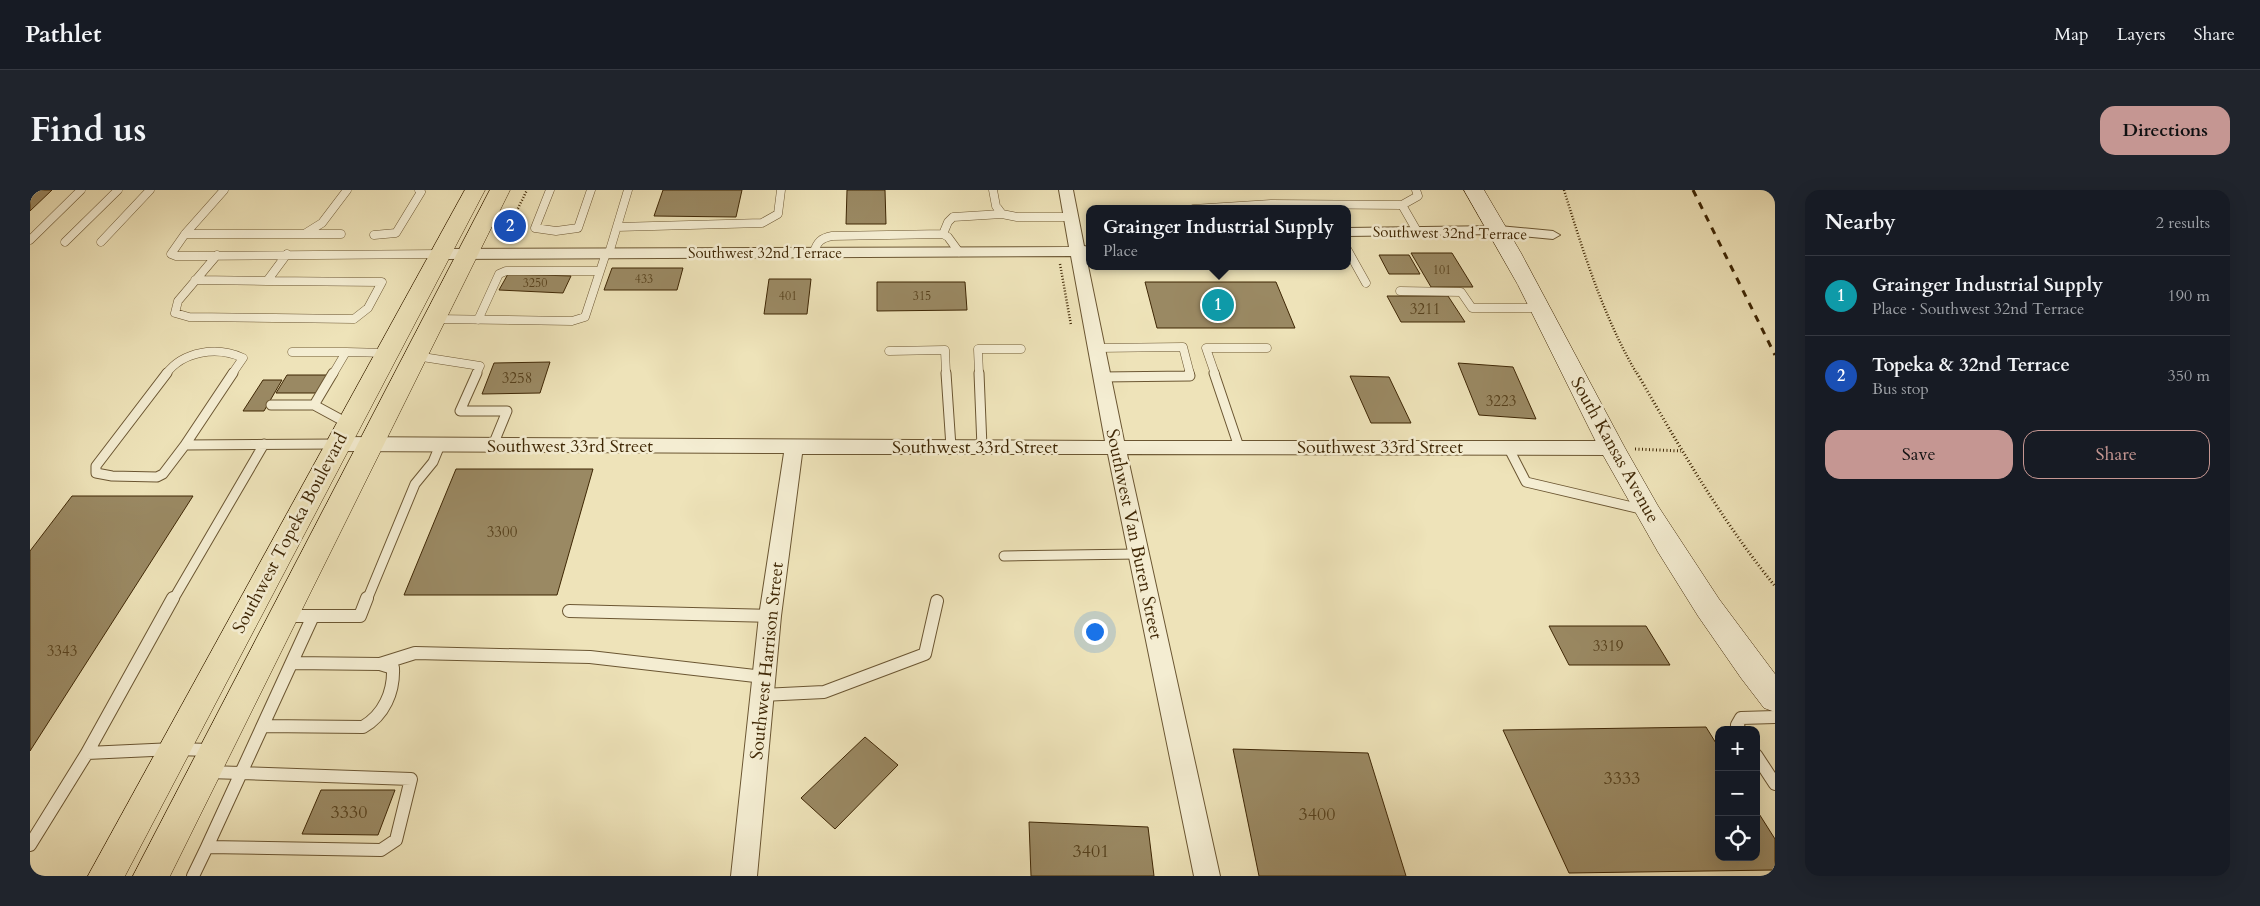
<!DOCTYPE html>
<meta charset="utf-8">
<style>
:root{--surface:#171b24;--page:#20242c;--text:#f1f3f6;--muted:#9ea1a6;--line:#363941;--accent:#c59692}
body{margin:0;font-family:Cardo,serif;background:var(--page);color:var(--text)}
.controls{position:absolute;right:15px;bottom:15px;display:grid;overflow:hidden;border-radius:10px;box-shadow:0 5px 20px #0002}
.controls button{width:45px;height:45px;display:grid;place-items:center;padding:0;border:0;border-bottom:1px solid var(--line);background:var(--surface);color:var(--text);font:25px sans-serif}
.you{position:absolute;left:1064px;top:441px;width:18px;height:18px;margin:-12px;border:4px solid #fff;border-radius:50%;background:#1a73e8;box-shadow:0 0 0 8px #1a73e833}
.badge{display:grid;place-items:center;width:32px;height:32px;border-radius:50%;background:var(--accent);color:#fff;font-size:16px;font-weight:700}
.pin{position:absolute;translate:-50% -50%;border:2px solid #fff;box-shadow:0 1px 5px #0006}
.popup{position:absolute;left:1056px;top:15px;width:265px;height:65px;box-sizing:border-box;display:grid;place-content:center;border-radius:10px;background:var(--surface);filter:drop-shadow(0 1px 4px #0005);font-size:16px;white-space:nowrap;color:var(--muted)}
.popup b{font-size:19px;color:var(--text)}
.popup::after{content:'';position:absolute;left:50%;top:100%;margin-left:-10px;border:10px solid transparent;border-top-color:var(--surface)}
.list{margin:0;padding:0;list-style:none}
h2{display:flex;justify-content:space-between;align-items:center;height:65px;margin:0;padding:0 20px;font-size:21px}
h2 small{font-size:16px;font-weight:400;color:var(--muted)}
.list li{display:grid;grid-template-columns:32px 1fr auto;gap:15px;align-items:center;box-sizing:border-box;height:80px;padding:0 20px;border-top:1px solid var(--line)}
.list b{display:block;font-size:19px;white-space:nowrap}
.list p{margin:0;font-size:16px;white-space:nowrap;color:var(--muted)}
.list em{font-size:16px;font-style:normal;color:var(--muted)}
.actions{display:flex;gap:10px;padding:15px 20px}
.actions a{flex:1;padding:11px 0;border:1px solid var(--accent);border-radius:15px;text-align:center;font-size:18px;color:var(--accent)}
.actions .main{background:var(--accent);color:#111}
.icon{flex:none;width:28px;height:28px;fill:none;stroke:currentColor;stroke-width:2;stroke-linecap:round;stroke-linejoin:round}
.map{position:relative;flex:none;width:1745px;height:686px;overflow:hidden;border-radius:15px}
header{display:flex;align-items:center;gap:30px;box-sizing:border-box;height:70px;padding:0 25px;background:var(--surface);border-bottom:1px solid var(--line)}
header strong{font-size:24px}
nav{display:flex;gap:28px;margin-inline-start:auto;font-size:18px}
.intro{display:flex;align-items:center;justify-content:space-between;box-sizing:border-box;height:120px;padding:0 30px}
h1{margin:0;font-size:35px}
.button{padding:12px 22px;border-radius:15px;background:var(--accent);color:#111;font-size:18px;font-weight:700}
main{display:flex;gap:30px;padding:0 30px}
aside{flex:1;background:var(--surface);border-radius:15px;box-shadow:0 5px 20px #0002}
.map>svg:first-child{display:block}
</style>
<header>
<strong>Pathlet</strong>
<nav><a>Map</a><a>Layers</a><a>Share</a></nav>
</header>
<div class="intro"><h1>Find us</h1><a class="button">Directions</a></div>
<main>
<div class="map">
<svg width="1745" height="686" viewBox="0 0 1745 686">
<rect width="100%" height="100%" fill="#eee3b9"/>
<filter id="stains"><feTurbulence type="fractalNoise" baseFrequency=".004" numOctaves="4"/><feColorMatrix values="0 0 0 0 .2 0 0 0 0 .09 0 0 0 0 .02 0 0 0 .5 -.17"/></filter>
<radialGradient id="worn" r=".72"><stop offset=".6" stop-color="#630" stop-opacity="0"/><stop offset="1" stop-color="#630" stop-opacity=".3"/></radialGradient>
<path fill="#9a8963" stroke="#3f2705" d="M0,0H22L0,21Z
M633,0H712L706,27L624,26Z
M817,0H855L856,34H816Z
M1381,63H1422L1443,97H1401Z
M1349,65H1379L1390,84H1359Z
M582,78H653L647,100H574Z
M478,84L541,86L533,103L469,100Z
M739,89H781L777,124H734Z
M847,92H935L937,120L847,121Z
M1115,92H1246L1265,138H1127Z
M1357,106H1418L1435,132H1371Z
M520,172L510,203L452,204L464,173Z
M1428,173L1483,177L1506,229L1449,225Z
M257,185H297L286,203H246Z
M1320,186L1359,187L1381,233H1341Z
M233,190H252L234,221H213Z
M426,279H563L527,405H374Z
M42,306H163L0,561V361Z
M1519,436H1616L1640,475H1539Z
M1676,537L1689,558V667H1726V619L1745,649V680L1539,683L1473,540Z
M835,547L868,575L805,639L771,608Z
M1203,559L1338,563L1376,686H1229Z
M291,600H365L348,645L272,644Z
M999,632L1118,637L1124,686H1001Z"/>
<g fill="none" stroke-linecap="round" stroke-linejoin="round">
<defs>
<path id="service-far2" d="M194,0L155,44L141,64L146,66L411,64
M520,0L505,38L526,41L548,38L561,0
M963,0L966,16L972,24L987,27H1041
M1386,0L1388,6L1372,15L1387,41
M1163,19L1241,14L1372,15
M587,37L732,33L748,24L751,0
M276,43L292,33L317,0
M155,44H311
M913,44L918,32L923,27L972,24
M344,45L366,43L391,2L389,0
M0,50L51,0
M35,52L88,0
M71,52L120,0
M1317,59L1336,93
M784,62C787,52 791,48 802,46L913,44L918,47L929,62
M579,63L598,0
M187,65L148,111L145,123L159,127L324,129L338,118L352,92L237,91L257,64
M165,90L237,91
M1370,101L1431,102L1442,118H1509
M404,129L542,131L555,127L576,63
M448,130L469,84L476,81H570
M1066,158L1153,157L1160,184
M859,161L915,160L916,184
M262,162H316
M386,166L450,176L446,184
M136,184C153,161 187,156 213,168L202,184
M303,184L316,162L358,163
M949,184L948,159H991
M1185,184L1176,158H1237"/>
<path id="service-far1" d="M137,183L66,276V283L82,286L127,287L133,284L155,255
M303,183L284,215L319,234
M447,183L430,221H477L463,255
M916,183L921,257
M949,183L952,257
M1184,183L1209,257
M1071,187L1160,186L1159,183
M241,215H284
M155,255L203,183
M155,255L307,254
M1478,257L1496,292L1615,320
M974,366L1108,364
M143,410L234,254
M337,410L385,294L403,272L410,255"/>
<path id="service" d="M143,408L57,563L144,559L181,560
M539,421L740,426
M257,426H330L337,408
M350,474L385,463L560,467L734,487
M732,505L794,502L895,464L907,411
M233,536L333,537C354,525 364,502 363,478L350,474L262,473
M1710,540L1707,535L1711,528L1745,527
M1726,565L1745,594
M178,582L211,583
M211,583L381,589L366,650L351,660L177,657Z
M211,583L283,426
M0,655L57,563
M163,686L177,657"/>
<path id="minor" d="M1029,0H1043L1054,56L1059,57V65L1056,66L1094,251H1582L1589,253L1591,258L1589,263L1582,265L1097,264L1190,686H1164L1078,264H772L751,426L727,686H701L729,426L754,263L308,261L301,259L299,254L301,249L308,247L1075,251L1041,66L411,69L406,67L403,64L406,61L411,59L1039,57Z
M1469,36L1523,41L1530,45L1523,49L1469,44L1317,46V38Z"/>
<path id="secondary" d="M1434,0H1454L1491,63L1595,258L1628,316L1689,409L1745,484V522L1734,518L1711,488L1668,426L1628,362L1569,258L1488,95Z"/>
<path id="primary" d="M435,0H455L95,686H58Z
M460,0H480L140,686H103Z"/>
</defs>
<use href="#service-far2" stroke="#6b5632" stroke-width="9"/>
<use href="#service-far1" stroke="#6b5632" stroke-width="11"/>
<use href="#service" stroke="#6b5632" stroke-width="14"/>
<use href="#minor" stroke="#6b5632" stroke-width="2"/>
<use href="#secondary" stroke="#3f2705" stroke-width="1"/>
<use href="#primary" stroke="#3f2705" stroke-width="1"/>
<path stroke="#3f2705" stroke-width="2.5" stroke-dasharray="1 2" stroke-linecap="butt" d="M1534,0C1554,64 1573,126 1607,184
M472,51L497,0
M1030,74L1041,135"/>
<path stroke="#3f2705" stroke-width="3" stroke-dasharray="1 2.5" stroke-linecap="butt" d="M1607,183C1649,256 1691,330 1745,396
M1605,259L1651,261"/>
<use href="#service-far2" stroke="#f4edd2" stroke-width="8"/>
<use href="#service-far1" stroke="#f4edd2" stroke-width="9"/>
<use href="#service" stroke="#f4edd2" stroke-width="12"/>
<use href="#minor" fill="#f4edd2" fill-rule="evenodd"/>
<use href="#secondary" fill="#f4edd2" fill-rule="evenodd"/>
<use href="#primary" fill="#eee3b9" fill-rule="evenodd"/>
<path stroke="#3f2705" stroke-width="3" stroke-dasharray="7 7" stroke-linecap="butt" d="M1663,0L1745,165"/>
</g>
<g text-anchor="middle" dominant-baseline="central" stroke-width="5" stroke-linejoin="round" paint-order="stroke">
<g font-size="12" fill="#56401c">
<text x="1412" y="80">101</text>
<text x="614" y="89">433</text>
<text x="505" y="93">3250</text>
<text x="758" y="106">401</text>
<text x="892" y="106">315</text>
</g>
<g font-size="15" fill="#3f2705" stroke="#f4edd2">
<text transform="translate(1420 43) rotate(1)">Southwest 32nd Terrace</text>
<text x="735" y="63">Southwest 32nd Terrace</text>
</g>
<g font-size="15" fill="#56401c">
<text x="1395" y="119">3211</text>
<text x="487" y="188">3258</text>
<text x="1471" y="211">3223</text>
<text x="472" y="342">3300</text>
<text x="1578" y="456">3319</text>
<text x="32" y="461">3343</text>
</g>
<g font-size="18" fill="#3f2705" stroke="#f4edd2">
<text x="540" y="256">Southwest 33rd Street</text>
<text x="945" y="257">Southwest 33rd Street</text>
<text x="1350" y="257">Southwest 33rd Street</text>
<text transform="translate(1585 260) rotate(61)">South Kansas Avenue</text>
<text transform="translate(260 343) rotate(-62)">Southwest Topeka Boulevard</text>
<text transform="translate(1104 344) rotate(78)">Southwest Van Buren Street</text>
<text transform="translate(737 471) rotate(-84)">Southwest Harrison Street</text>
</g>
<g font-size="18" fill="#56401c">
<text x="1592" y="588">3333</text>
<text x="319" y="622">3330</text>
<text x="1287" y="624">3400</text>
<text x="1061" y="661">3401</text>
</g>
</g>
<rect width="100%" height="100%" filter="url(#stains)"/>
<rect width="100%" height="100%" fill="url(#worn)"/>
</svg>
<div class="controls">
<button>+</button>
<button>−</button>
<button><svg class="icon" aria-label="locate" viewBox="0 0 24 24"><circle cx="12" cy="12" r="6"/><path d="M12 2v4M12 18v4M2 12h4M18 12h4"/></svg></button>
</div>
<div class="you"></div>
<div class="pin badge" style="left:1188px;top:115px;background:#0f9aa8">1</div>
<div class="popup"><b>Grainger Industrial Supply</b>Place</div>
<div class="pin badge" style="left:480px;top:36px;background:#1a4fb4">2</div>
</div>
<aside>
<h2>Nearby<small>2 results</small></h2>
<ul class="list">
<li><span class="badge" style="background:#0f9aa8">1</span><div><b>Grainger Industrial Supply</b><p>Place · Southwest 32nd Terrace</p></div><em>190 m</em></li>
<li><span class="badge" style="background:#1a4fb4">2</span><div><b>Topeka &amp; 32nd Terrace</b><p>Bus stop</p></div><em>350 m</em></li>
</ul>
<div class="actions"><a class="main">Save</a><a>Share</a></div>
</aside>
</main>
